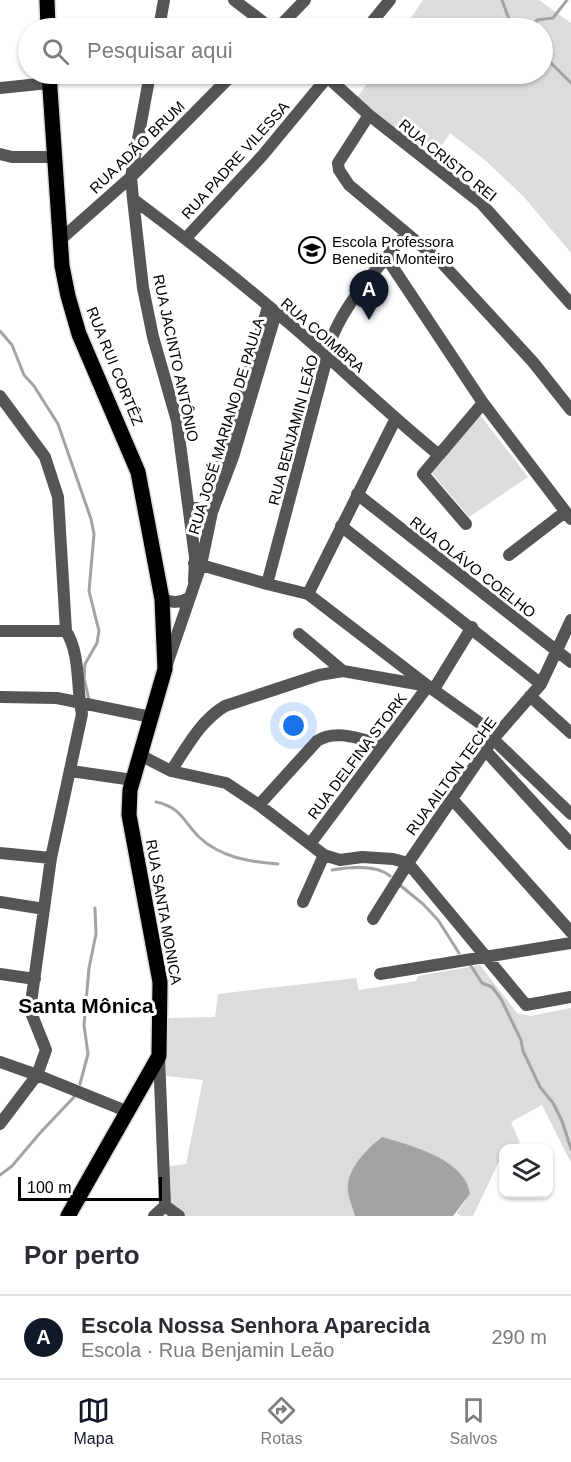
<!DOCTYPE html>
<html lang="pt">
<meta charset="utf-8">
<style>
:root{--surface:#fff;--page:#f2f2f3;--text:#2b2b33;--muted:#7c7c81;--line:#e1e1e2;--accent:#111827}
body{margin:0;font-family:Arial,sans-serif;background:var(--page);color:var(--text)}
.controls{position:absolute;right:18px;bottom:18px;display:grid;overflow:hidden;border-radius:12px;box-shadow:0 2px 4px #0004}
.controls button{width:54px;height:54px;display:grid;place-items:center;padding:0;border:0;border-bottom:2px solid var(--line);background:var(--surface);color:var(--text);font:30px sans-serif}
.scale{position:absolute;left:18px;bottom:15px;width:144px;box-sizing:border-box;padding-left:6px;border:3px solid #000;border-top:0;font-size:16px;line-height:21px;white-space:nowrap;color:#000;-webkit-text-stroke:4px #fff;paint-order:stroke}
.you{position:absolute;left:294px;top:726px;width:21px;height:21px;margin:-15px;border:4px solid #fff;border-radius:50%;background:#1a73e8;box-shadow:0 0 0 9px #1a73e833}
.badge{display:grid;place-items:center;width:39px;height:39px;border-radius:50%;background:var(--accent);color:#fff;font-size:20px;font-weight:700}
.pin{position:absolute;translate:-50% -50px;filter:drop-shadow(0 2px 3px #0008)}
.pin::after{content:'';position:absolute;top:32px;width:21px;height:18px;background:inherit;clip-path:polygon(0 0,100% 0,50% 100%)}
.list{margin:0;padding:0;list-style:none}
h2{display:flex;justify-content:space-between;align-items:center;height:78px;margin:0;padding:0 24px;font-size:26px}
h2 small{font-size:20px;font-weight:400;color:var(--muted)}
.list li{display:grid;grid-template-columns:39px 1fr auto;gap:18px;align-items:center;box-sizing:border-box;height:84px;padding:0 24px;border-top:2px solid var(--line)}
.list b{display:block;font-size:22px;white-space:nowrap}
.list p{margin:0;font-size:20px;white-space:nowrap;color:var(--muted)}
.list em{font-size:20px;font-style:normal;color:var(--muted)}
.icon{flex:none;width:33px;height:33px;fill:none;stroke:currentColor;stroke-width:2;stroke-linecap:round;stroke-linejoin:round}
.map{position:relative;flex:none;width:571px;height:1216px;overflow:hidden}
.search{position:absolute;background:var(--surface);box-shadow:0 2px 4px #0004;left:18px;right:18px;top:18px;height:66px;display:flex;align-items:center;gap:15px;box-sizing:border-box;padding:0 21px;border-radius:33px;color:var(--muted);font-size:22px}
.sheet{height:162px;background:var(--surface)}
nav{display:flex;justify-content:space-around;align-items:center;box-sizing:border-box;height:84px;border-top:2px solid var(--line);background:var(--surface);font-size:16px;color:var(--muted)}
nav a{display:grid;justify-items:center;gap:3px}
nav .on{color:var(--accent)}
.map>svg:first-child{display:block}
</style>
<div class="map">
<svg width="571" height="1216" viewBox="0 0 571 1216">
<rect width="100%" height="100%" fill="#fff"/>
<path fill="#dcdcdc" d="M423,0H539L571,23V253L524,197L485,160L450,133L433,159L357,98L373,74H542V28H404Z
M480,415L528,477L469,517L431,472Z
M480,965L517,1013L530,1016L571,1008V1163L542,1105L511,1122L520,1143L504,1148L503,1153L473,1216H461L457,1213L470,1194L382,1138C368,1148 346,1174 348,1193C349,1200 353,1209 355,1216H165L168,1214L164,1167L186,1164L203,1080L166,1076L164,1033L166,1018L215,1017L218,994L356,978L359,990L416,981L418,976Z"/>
<path fill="#a3a3a3" d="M382,1137C409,1145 466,1159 470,1194L453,1216H355C352,1206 346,1193 348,1183C351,1165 368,1148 382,1137Z"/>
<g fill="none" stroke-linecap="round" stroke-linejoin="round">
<path stroke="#a3a3a3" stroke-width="3" d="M502,0L509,19L516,28
M530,28L537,20L553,18L567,0
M542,54L571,83
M0,331L12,345L24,375L34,386L58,424L91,519L94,534L89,591L99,631L97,643L85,664L84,678L89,700
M156,802C181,807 183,821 199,837C220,857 249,862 278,864
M332,870C350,867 376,864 390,876
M401,886L423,904L438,920L459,953
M471,966L482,983L492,987L501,999L521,1040L523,1051L540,1087L553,1103L562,1121L571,1149
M80,1084L88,1054L84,1025L89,968L96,934L95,908
M0,1175L12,1166L40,1133L74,1097"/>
<defs>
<path id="major" d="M47,0L48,28
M49,74L62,266L68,296L79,334L138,472L162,599L165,669L130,790L129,815L160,982L159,1056L68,1216"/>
</defs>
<use href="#major" stroke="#dbdbdb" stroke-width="18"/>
<path stroke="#555" stroke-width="12" d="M234,0L271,28
M159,28L164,0
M278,28L305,0
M367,28L390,0
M150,74L131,177L133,199L143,288L153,337L177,421L195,557L194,582
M324,74L369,115L481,203L571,304
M0,88L49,83
M369,115L338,163L339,170L349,185L441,262L533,362L571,410
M0,154L12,157H55
M133,199C200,249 266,302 329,358C365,391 401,424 439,455L483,403
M186,238L262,156L330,74
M60,240L131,177L233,74
M386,257L483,403L571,519
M0,396L45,457L58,497L66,631C81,655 76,687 82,714L51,858L30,1010L46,1050L37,1075L0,1124
M439,455L423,474L466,524
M221,464L268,307
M357,494L571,662
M189,506L212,512
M341,526L541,684
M509,555L565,512
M194,563L267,584L308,594L428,686L484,726L493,739L571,814
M267,584L333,335C349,297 380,266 406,234
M308,594L395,420
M162,599C172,603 179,603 189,598
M0,631H66
M299,634L343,671
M167,664L201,565L212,512L233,457L276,313
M434,689L472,627
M530,696L571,733
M0,697L57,698L151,717
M485,750L571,844
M140,755L171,771L226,783L259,805L324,855L340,860L362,857L393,859L408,863L526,1005L571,997
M71,771L133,780
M171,771C187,747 200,721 225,706L319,675L343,671L428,686L310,844
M452,799L571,932
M259,805L317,741C336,728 363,740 384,745
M0,853L51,858
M0,902L44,909
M303,902L324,855
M373,919L408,863L493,739L541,684L571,620
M0,974L35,979
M380,974L571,943
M0,1062L37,1075L126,1111
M165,1206L179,1216
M154,1216L165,1206L159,1056"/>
<use href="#major" stroke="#000" stroke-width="15"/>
</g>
<defs>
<symbol id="school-ring" viewBox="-11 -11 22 22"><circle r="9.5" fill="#fff" stroke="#000" stroke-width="1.5"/><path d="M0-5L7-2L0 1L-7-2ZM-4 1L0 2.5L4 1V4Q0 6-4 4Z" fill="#000"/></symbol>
</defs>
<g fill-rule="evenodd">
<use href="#school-ring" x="297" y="235" width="30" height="30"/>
</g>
<g text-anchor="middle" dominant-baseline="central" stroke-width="6" stroke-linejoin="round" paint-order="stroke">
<g font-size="15" fill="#000" stroke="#fff">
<text transform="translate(137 147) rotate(-44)">RUA ADÃO BRUM</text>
<text transform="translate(235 160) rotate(-48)">RUA PADRE VILESSA</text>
<text transform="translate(448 160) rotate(39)">RUA CRISTO REI</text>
<text transform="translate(323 335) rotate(41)">RUA COIMBRA</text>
<text transform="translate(176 358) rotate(78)">RUA JACINTO ANTÔNIO</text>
<text transform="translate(115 366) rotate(68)">RUA RUI CORTÊZ</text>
<text transform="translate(226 426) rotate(-73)">RUA JOSÉ MARIANO DE PAULA</text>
<text transform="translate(293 430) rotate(-75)">RUA BENJAMIN LEÃO</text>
<text transform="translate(473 567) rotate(38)">RUA OLÁVO COELHO</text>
<text transform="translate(357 756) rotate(-53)">RUA DELFINA STORK</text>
<text transform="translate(451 776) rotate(-54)">RUA AILTON TECHE</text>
<text transform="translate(164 912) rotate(80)">RUA SANTA MONICA</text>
</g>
<g font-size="15" fill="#000" stroke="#fff" text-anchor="start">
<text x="332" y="241">Escola Professora<tspan x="332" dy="17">Benedita Monteiro</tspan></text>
</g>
<g font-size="21" font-weight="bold" fill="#000" stroke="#fff">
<text x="86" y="1005">Santa Mônica</text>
</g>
</g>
</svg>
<div class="controls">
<button><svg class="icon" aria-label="layers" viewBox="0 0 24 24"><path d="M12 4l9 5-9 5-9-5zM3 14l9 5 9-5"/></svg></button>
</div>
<div class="scale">100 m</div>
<div class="you"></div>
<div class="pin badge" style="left:369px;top:320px">A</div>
<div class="search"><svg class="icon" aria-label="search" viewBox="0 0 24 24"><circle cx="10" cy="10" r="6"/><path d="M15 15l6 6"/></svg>Pesquisar aqui</div>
</div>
<section class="sheet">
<h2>Por perto<small></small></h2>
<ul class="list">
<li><span class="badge">A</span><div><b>Escola Nossa Senhora Aparecida</b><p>Escola · Rua Benjamin Leão</p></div><em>290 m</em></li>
</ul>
</section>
<nav>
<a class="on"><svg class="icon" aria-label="map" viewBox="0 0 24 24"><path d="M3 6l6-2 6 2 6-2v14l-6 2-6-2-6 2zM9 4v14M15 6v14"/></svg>Mapa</a>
<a><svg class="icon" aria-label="directions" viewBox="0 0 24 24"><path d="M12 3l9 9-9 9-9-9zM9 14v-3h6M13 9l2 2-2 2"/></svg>Rotas</a>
<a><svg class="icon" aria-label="saved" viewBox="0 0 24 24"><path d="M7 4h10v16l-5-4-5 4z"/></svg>Salvos</a>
</nav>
